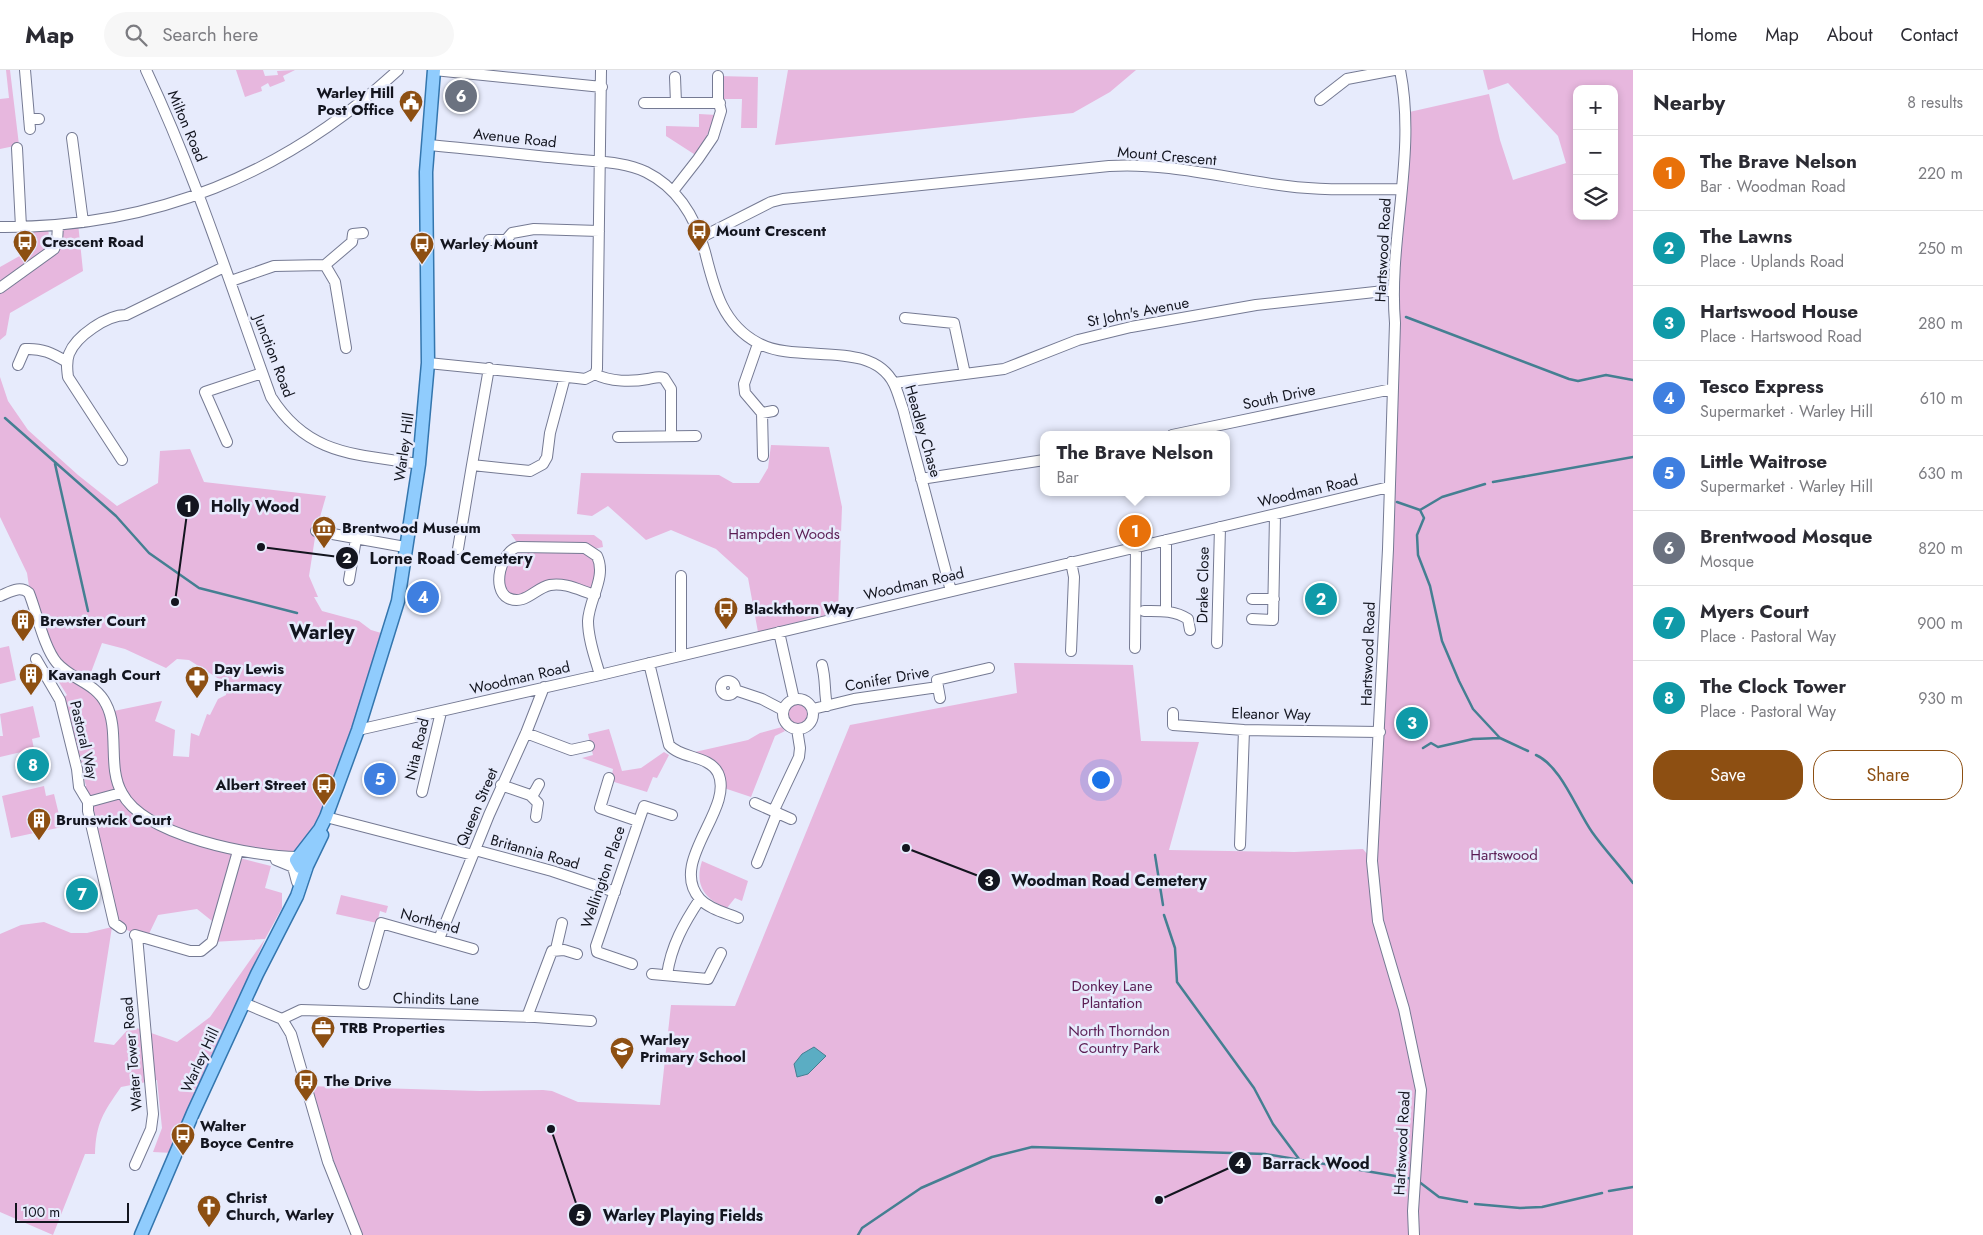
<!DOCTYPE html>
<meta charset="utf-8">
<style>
:root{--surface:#fff;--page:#f7f7f7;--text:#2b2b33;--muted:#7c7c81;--line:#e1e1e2;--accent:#8d4f12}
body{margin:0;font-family:Jost,sans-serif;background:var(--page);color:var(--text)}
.controls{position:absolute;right:15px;top:15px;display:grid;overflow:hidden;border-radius:10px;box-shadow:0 2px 8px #0003}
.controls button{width:45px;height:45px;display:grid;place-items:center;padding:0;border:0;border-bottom:1px solid var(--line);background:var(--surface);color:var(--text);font:25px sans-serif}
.scale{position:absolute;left:15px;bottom:12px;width:114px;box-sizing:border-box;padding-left:5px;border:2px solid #13151f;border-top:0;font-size:14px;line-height:18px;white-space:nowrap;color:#13151f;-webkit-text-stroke:4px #e7ebfc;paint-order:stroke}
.you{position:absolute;left:1100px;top:709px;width:18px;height:18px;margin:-12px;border:4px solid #fff;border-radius:50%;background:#1a73e8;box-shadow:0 0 0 8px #1a73e833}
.badge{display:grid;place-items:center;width:32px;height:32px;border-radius:50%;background:var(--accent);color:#fff;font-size:16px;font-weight:700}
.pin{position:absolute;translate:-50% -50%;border:2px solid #fff;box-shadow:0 1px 5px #0006}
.popup{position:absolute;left:1040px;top:361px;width:190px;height:65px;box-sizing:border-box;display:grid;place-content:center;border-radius:10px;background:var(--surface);filter:drop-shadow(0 1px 4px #0005);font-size:16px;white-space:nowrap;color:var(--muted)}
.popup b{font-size:19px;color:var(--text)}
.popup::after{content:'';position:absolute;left:50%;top:100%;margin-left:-10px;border:10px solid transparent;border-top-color:var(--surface)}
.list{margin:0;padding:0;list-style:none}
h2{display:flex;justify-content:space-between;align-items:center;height:65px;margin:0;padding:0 20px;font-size:21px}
h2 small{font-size:16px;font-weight:400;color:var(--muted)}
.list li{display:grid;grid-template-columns:32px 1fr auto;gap:15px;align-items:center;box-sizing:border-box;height:75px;padding:0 20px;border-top:1px solid var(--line)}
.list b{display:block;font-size:19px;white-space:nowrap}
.list p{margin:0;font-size:16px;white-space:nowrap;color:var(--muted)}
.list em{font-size:16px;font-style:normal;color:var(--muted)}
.actions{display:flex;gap:10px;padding:15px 20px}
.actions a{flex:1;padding:11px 0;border:1px solid var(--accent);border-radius:20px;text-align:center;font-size:18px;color:var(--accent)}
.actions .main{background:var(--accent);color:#fff}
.icon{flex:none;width:28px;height:28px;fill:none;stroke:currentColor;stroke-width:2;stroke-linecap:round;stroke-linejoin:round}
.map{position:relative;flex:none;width:1633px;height:1165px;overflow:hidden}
header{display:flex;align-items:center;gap:30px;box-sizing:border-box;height:70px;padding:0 25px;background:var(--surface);border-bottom:1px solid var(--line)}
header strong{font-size:24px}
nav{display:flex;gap:28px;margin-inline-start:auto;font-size:18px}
.search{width:350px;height:45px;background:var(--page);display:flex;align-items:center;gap:12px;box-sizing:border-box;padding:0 18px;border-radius:28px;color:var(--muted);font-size:19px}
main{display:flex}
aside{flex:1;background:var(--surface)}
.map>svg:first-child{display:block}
</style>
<header>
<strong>Map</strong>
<div class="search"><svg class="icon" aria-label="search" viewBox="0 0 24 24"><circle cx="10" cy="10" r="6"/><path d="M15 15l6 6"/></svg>Search here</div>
<nav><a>Home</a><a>Map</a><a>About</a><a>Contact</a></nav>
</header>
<main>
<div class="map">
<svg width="1633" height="1165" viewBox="0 0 1633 1165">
<rect width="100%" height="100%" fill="#e7ebfc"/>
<path fill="#e7b7de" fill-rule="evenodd" d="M6,0H10L19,75L0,79V29L9,28Z
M236,0H263L265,6L278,5L277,1L295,0L283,6L285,11L270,17L268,13L261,17L262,21L245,27Z
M788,0H1136L1110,22L1073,43L775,75Z
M1483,0H1633V1165H357L307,1016L480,1021L543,1020L552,1021L578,1032L660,1035L671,935L735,936L850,655L1017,623L1014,593L1133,595L1141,671L1199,672L1169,780L1294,782L1363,779L1372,790L1405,43L1489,24L1500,70L1513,110L1566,93L1558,66L1508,13L1488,20ZM1577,19H1614V146H1577Z
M718,6L758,7L757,58H741L742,29H718Z
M699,44L717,45L697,86L666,66V56L699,57Z
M78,153L83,201L10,243L6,265L0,270V197L32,179L33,156L48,155L50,182L58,155Z
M0,307L8,331L28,360L78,405L117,436L158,413L160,381L190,379L204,412L326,426L316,461L309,506L318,527H314L322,541L359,551L371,560L388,565L326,747L291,787L238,781L236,787L271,796L265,818L282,823V838L265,869L173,1083L153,1082L162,1058L157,1010L121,1017C103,1043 96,1053 95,1084H85L53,1165L0,1142V864L21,855L44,852L71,863H87L112,857L94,972L114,975L131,956L177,972L210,947L265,869L212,872L217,855L197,839L158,845L146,870L114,853L79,717L86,716L63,628L67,625L55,606L64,599L53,588L30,523L27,503L0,447ZM102,573L125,579L166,598L177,589L189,590L227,614L226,625L218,629L210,645L207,644L199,666L191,663L189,687L173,686L175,660L155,651L162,631L109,642L87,613Z
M771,375L829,377L842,437L838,542L758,562L748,508L716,479L671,460L646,470L608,436L592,446L577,444L581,403L719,405L733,413H759L768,398Z
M511,464L594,465L602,471L603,477L594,479L518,474Z
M517,481H584L594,488L596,500L593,516L588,518L564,512L521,526L508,523C500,507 504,492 517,481Z
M9,576L16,610L0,614V578Z
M788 643a11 11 0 1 1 22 0a11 11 0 1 1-22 0Z
M33,636L40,667L32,669L34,679L0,687V666H3L0,644Z
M782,657L785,661L775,666L751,727L721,717L717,700L686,684L748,670L760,663Z
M609,659L622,701L641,698L664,682L669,685L657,708L653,707L647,722L611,711L613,699L582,688L593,685L588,664Z
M44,716L46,726L54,724L62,757L11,768L2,726Z
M702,791L748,811L742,831L735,828L727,838C705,830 694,815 702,791Z
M341,825L388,836L386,843L380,841L377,853L336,844Z"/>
<path fill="#5badc3" stroke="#457f92" d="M814,977L826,986L808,1004L797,1007L794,994L802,984Z"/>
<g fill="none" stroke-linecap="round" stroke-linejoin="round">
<path stroke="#457f92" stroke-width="2.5" d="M1406,247L1569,309L1578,311L1606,305L1633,310
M5,348L116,446L149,483L199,518L297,543
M55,394L88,541
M1493,412L1633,387
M1397,432L1420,440L1424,448L1417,465L1418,485L1430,516L1442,571L1459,611L1473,639L1500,668L1528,681
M1420,440L1442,427L1485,414
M1423,678L1431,673L1438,677L1473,669L1500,668
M1536,685C1561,696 1576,739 1592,762C1604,779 1620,796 1633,813
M1155,785L1163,835
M1164,845L1175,878L1177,912L1254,1018L1273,1054L1299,1089
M1418,1111L1439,1127L1467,1132
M1609,1121L1633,1117
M1475,1134L1520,1138L1542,1137L1602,1123
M858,1165L862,1158L921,1118L992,1087L1032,1077L1265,1084L1413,1109"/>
<defs>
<path id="minor" d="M25,0L30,59
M146,0C196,106 231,217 271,327C308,386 356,384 419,394
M434,0L602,17
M1400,0C1417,84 1388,169 1395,253L1388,479L1372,791L1378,851L1404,939L1421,1020L1413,1141L1414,1165
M675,7L676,33H720
M1320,30L1347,9L1394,0
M644,33H676
M29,49H39
M72,68L83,152
M428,75C476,79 523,85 571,89C596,92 623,91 646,102C678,118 696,149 705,182C714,218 722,254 758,273C798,295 871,268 894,314C898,322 900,331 903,339L951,521
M17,78L21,157
M673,121L698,89L713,67L721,41L718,29V6
M0,157C155,158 285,104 398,0
M700,168L771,132L783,129L1109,96C1168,92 1228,109 1287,116C1325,121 1363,119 1401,119
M489,170H506L512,163L534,159L599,161
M325,195L352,172L353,164L363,163
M231,211L274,196L325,195L335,212L346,278
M0,218L54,179L57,172L58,155
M905,248L954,253L965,304
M758,274L744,314L745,323L762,343L763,386
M428,293L577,308L585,309L595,304L597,299L601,0
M18,295L25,279C42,278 52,283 67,292
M489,298L472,395L530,401L543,394L547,387L550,363L565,307
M595,304C610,312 632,312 648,309C654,308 658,306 664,308L671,319V366
M894,313L1004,299L1078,270L1131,257L1256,235L1393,220
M762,343L773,341
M1172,365L1392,319
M618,367L696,366
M227,372L205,322L262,303
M122,390L68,307C67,299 66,292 69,284C76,266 107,245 126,245L224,197
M921,409L1044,390
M316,461L405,477
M458,479L472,395
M349,510L356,469
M595,525C581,521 565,512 550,515C535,518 525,536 508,528C491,519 501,481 518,477L585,478L597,486C607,507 589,529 588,551C588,569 595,588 600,605
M0,526C10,522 20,515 29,523C37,543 44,578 57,593C72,610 96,613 106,634C120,660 107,697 122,723C144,766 254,787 298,787
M1252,529H1274
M1144,541C1160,541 1174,540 1188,549L1190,560
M1166,541V470
M1252,549L1273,550L1275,445
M779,562L794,629
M1217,573L1220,457
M1135,578L1136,477
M1071,581L1074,507L1071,492
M681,585V506
M36,589L60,630L77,699L79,717L88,732
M649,593L669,675C681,689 709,685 718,703C735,739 667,792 700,829C709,839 726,843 738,848
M822,595C826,610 824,621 827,636
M721 618a7 7 0 1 1 14 0a7 7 0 1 1-14 0Z
M938,617L940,628
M735,620L762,629L783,640
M783 644a15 15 0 1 1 30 0a15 15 0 1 1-30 0Z
M813,639L854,629L938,617L937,610L989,598
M1173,643V655L1244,660L1380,662
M358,660L600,605L1389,417
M526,663L571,680L589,676
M609,708L600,738L638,751
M501,715L530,725L538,733L536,747
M422,722L441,642
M121,723L88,732V741L114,853L121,858
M530,725L534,723L539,714
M755,733L791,749
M774,740L799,687L800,678L797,659
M326,747L473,785
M1240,775L1244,660
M475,780L552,801L615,822
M276,790L293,797L297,812
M757,793L777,743
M135,865L190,881H201L212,872L238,781
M439,869L489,745L526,663L544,617
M556,879L562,853
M632,894L597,882L596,876L644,736L672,745
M652,904L708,909L721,883
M667,905C671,876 684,853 700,829
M364,914L381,853L473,879
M244,933L282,949L291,964L328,1092L357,1165
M527,947L552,881L564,880L577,884
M282,949L301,940L535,947L591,951
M135,1095L151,1059L153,1044L137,866"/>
<path id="major" d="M307,796L300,797L296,790L320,759L326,747L358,660L398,531L419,394L428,293L426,102L434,0
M141,1165L193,1043L257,904L297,826L307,796L322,765"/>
</defs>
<use href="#minor" stroke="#757a93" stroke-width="12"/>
<use href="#major" stroke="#3476ae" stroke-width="15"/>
<use href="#minor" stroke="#fff" stroke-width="10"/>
<use href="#major" stroke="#90ccfd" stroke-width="12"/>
</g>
<defs>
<symbol id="civic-pin" viewBox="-11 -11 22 30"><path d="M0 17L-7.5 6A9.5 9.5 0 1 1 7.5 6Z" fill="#8d4f12" stroke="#e7ebfc"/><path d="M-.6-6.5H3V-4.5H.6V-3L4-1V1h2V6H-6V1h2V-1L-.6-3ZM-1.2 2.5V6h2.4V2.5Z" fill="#fff"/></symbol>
<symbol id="bus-pin" viewBox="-11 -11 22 30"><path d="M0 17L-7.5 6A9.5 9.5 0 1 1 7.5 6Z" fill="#8d4f12" stroke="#e7ebfc"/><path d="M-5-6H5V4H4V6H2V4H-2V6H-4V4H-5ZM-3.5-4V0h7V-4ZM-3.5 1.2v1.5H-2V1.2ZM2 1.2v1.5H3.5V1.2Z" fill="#fff"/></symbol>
<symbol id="museum-pin" viewBox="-11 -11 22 30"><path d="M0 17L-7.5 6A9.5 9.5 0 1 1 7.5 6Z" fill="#8d4f12" stroke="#e7ebfc"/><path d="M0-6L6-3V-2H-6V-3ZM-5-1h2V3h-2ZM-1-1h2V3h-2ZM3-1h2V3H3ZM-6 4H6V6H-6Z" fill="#fff"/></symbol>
<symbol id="building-pin" viewBox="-11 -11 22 30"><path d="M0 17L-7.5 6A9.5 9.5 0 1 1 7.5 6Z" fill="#8d4f12" stroke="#e7ebfc"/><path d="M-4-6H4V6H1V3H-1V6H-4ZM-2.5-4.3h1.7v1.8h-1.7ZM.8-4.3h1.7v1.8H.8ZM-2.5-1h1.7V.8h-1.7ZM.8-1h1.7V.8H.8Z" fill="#fff"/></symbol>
<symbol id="pharmacy-pin" viewBox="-11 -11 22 30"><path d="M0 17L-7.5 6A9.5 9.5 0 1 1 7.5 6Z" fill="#8d4f12" stroke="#e7ebfc"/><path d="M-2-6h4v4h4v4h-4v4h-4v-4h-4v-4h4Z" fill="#fff"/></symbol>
<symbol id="office-pin" viewBox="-11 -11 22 30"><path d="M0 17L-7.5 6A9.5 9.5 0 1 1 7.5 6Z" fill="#8d4f12" stroke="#e7ebfc"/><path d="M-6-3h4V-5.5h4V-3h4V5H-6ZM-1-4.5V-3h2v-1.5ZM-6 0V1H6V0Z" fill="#fff"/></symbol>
<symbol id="school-pin" viewBox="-11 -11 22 30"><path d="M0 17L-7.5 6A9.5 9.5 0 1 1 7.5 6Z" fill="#8d4f12" stroke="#e7ebfc"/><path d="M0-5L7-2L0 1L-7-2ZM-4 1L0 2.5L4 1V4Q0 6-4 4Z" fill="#fff"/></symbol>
<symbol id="church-pin" viewBox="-11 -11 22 30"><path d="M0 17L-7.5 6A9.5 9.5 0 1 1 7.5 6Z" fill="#8d4f12" stroke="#e7ebfc"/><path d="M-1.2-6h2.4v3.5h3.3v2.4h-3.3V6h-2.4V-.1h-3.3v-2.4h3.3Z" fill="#fff"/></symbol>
</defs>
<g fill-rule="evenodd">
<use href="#civic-pin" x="397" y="18" width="28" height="38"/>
<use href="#bus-pin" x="685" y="147" width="28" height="38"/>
<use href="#bus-pin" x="11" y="158" width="28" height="38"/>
<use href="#bus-pin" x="408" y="160" width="28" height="38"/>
<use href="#museum-pin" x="310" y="444" width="28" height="38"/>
<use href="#bus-pin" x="712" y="525" width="28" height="38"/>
<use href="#building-pin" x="9" y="537" width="28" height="38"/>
<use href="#building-pin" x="17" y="591" width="28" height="38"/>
<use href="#pharmacy-pin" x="183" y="594" width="28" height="38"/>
<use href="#bus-pin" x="310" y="701" width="28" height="38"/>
<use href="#building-pin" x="25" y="736" width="28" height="38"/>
<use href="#office-pin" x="309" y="944" width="28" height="38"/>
<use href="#school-pin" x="608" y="965" width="28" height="38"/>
<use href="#bus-pin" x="292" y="997" width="28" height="38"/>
<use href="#bus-pin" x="169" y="1051" width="28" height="38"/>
<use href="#church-pin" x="195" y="1123" width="28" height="38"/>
</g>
<g text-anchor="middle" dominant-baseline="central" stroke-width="5" stroke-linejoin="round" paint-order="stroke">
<g font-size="15" font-weight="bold" fill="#13151f" stroke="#e7ebfc" text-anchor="start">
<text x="394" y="23" text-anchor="end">Warley Hill<tspan x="394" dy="17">Post Office</tspan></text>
<text x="716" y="161">Mount Crescent</text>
<text x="42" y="172">Crescent Road</text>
<text x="440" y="174">Warley Mount</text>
<text x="342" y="458">Brentwood Museum</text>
<text x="744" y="539">Blackthorn Way</text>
<text x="40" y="551">Brewster Court</text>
<text x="214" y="599">Day Lewis<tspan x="214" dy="17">Pharmacy</tspan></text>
<text x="48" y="605">Kavanagh Court</text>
<text x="306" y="715" text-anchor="end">Albert Street</text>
<text x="56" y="750">Brunswick Court</text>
<text x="340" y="958">TRB Properties</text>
<text x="640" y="970">Warley<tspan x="640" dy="17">Primary School</tspan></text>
<text x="324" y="1011">The Drive</text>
<text x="200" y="1056">Walter<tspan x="200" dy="17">Boyce Centre</tspan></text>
<text x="226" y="1128">Christ<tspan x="226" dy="17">Church, Warley</tspan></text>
</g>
<g font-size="15" fill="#13151f" stroke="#e7ebfc">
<text transform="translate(187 56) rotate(67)">Milton Road</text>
<text transform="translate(515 68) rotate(6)">Avenue Road</text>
<text transform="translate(1167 86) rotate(5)">Mount Crescent</text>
<text transform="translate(1383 180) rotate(-87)">Hartswood Road</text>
<text transform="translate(1138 242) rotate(-11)">St John's Avenue</text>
<text transform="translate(274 286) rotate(69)">Junction Road</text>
<text transform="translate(1279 327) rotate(-12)">South Drive</text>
<text transform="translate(923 361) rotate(74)">Headley Chase</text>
<text transform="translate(404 377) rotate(-82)">Warley Hill</text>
<text transform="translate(1308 421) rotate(-13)">Woodman Road</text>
<text transform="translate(914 514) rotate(-13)">Woodman Road</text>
<text transform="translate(1203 515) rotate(-89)">Drake Close</text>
<text transform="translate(1368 584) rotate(-88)">Hartswood Road</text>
<text transform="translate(520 608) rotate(-13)">Woodman Road</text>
<text transform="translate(887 609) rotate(-10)">Conifer Drive</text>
<text transform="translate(1271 644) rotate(1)">Eleanor Way</text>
<text transform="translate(84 670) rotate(77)">Pastoral Way</text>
<text transform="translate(417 679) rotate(-77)">Nita Road</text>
<text transform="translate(477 737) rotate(-67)">Queen Street</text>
<text transform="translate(535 782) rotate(16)">Britannia Road</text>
<text transform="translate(603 807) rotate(-71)">Wellington Place</text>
<text transform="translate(430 851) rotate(15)">Northend</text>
<text transform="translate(436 929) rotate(1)">Chindits Lane</text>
<text transform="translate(132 984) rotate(-95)">Water Tower Road</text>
<text transform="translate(200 990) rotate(-65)">Warley Hill</text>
<text transform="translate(1402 1073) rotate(-87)">Hartswood Road</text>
</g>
<g font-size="15" fill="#5a1c53" stroke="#e7ebfc">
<text x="784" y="464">Hampden Woods</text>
<text x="1504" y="785">Hartswood</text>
<text x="1112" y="916">Donkey Lane<tspan x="1112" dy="17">Plantation</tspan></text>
<text x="1119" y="961">North Thorndon<tspan x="1119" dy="17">Country Park</tspan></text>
</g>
<g font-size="20" font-weight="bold" fill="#13151f" stroke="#e7ebfc">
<text x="322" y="562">Warley</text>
</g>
</g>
<path fill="none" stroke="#13151f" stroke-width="2" d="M175 532L188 436M261 477L347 488M906 778L989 810M1159 1130L1240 1093M551 1059L580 1145"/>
<g fill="#13151f" stroke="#e7ebfc" stroke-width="2">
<circle cx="175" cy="532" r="5"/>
<circle cx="261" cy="477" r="5"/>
<circle cx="906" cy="778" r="5"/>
<circle cx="1159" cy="1130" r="5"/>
<circle cx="551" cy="1059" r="5"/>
<circle cx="188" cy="436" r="12"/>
<circle cx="347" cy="488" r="12"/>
<circle cx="989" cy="810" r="12"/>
<circle cx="1240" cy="1093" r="12"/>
<circle cx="580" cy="1145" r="12"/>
</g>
<g font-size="15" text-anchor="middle" font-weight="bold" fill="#fff">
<text x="188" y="442">1</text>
<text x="347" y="493">2</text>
<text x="989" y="816">3</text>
<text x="1240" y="1098">4</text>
<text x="580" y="1151">5</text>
</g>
<g font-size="16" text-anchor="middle" font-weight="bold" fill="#13151f" stroke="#e7ebfc" stroke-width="5" stroke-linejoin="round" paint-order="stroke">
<text x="255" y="442">Holly Wood</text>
<text x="451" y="494">Lorne Road Cemetery</text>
<text x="1109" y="816">Woodman Road Cemetery</text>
<text x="1316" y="1099">Barrack Wood</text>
<text x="683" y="1151">Warley Playing Fields</text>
</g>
</svg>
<div class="controls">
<button>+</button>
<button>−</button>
<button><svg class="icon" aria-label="layers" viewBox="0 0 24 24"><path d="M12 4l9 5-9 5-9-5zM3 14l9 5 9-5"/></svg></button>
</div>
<div class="scale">100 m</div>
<div class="you"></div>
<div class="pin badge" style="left:1135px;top:461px;background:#e8710a">1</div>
<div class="popup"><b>The Brave Nelson</b>Bar</div>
<div class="pin badge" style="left:1321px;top:529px;background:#0f9aa8">2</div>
<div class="pin badge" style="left:1412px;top:653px;background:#0f9aa8">3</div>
<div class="pin badge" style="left:423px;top:527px;background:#3f7fe0">4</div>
<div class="pin badge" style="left:380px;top:709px;background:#3f7fe0">5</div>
<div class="pin badge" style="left:461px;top:26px;background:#6b7280">6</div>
<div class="pin badge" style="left:82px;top:824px;background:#0f9aa8">7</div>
<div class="pin badge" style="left:33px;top:695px;background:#0f9aa8">8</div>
</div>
<aside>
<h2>Nearby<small>8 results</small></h2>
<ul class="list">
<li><span class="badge" style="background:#e8710a">1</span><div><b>The Brave Nelson</b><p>Bar · Woodman Road</p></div><em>220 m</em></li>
<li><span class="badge" style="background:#0f9aa8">2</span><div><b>The Lawns</b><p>Place · Uplands Road</p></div><em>250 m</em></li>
<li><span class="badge" style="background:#0f9aa8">3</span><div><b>Hartswood House</b><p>Place · Hartswood Road</p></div><em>280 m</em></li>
<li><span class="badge" style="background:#3f7fe0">4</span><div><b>Tesco Express</b><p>Supermarket · Warley Hill</p></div><em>610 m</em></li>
<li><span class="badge" style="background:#3f7fe0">5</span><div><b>Little Waitrose</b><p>Supermarket · Warley Hill</p></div><em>630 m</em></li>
<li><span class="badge" style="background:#6b7280">6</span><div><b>Brentwood Mosque</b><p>Mosque</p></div><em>820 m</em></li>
<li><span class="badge" style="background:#0f9aa8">7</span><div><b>Myers Court</b><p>Place · Pastoral Way</p></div><em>900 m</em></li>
<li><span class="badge" style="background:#0f9aa8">8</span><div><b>The Clock Tower</b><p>Place · Pastoral Way</p></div><em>930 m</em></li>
</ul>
<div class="actions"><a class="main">Save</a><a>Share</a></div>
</aside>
</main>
